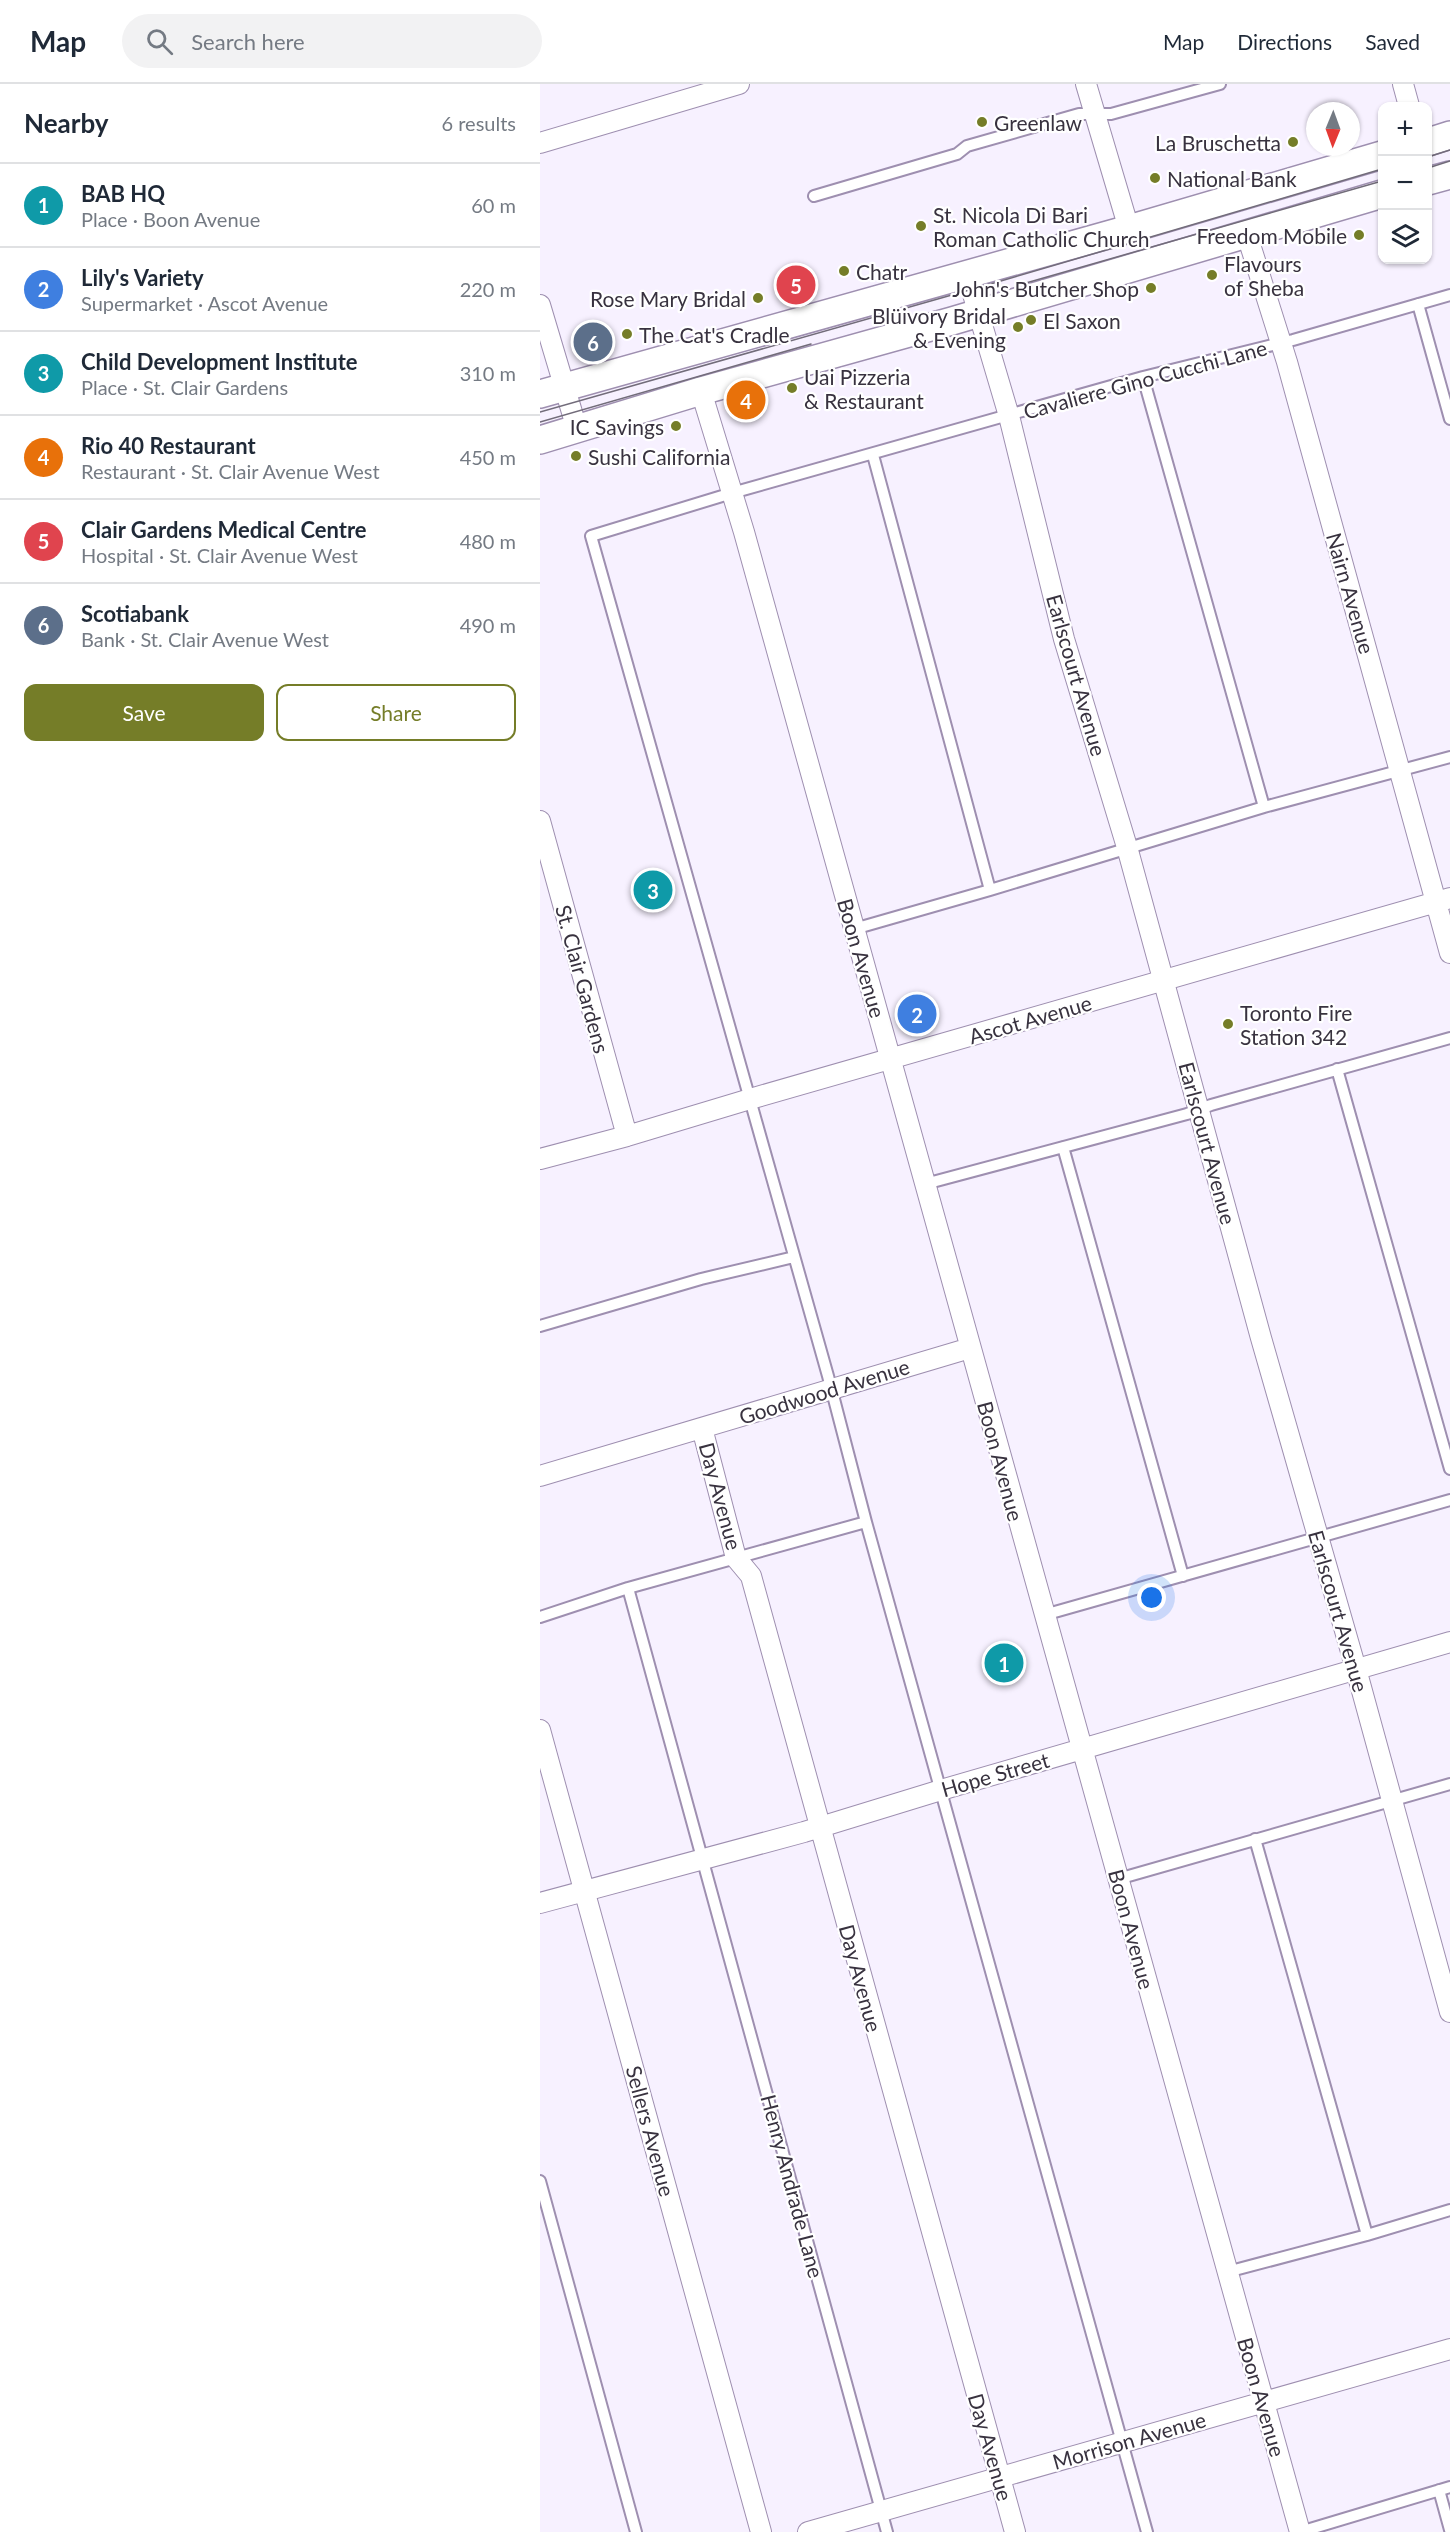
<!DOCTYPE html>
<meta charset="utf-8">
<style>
:root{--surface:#fff;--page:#f2f2f3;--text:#1f2937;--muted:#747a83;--line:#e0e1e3;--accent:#757d28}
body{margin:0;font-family:Lato,sans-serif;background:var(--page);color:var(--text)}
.controls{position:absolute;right:18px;top:18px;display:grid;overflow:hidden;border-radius:12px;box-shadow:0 2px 4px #0004}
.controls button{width:54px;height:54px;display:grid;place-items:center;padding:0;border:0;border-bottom:2px solid var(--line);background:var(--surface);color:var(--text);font:30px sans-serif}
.compass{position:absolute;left:766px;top:18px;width:54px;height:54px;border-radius:50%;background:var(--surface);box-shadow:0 2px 4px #0004;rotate:181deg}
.you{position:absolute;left:612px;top:1514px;width:21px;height:21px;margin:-15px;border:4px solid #fff;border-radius:50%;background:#1a73e8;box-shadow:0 0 0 9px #1a73e833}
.badge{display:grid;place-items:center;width:39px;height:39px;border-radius:50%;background:var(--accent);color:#fff;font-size:20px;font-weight:700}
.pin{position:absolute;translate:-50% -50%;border:3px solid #fff;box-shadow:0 2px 6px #0006}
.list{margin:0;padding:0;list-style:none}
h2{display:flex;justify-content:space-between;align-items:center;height:78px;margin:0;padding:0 24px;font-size:26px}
h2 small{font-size:20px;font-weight:400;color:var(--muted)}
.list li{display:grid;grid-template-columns:39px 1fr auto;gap:18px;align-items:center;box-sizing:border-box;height:84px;padding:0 24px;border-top:2px solid var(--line)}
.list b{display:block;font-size:22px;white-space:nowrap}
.list p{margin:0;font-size:20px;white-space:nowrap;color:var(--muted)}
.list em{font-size:20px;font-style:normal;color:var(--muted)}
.actions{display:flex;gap:12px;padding:18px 24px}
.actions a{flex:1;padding:14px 0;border:2px solid var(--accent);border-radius:12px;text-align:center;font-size:21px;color:var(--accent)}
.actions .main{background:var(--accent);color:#fff}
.icon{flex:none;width:33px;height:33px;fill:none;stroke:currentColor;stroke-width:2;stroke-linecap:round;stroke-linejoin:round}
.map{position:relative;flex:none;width:910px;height:2448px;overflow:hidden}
header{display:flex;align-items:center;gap:36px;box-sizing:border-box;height:84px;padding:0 30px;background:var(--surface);border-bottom:2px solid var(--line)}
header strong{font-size:28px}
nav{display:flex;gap:33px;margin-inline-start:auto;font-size:21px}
.search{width:420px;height:54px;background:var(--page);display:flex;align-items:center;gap:15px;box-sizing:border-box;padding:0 21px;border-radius:33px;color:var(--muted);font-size:22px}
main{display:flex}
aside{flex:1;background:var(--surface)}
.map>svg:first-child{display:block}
</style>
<header>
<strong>Map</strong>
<div class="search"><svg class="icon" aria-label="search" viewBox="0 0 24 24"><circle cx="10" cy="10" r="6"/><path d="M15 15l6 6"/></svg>Search here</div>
<nav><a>Map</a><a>Directions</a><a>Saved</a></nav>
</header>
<main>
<aside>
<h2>Nearby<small>6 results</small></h2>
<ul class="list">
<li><span class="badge" style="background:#0f9aa8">1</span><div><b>BAB HQ</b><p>Place · Boon Avenue</p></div><em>60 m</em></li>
<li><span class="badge" style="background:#3f7fe0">2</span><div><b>Lily's Variety</b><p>Supermarket · Ascot Avenue</p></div><em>220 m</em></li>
<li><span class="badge" style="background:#0f9aa8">3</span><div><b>Child Development Institute</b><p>Place · St. Clair Gardens</p></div><em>310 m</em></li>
<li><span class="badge" style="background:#e8710a">4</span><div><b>Rio 40 Restaurant</b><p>Restaurant · St. Clair Avenue West</p></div><em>450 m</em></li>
<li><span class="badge" style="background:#e0444e">5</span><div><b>Clair Gardens Medical Centre</b><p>Hospital · St. Clair Avenue West</p></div><em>480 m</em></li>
<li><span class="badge" style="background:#5c6f8a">6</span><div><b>Scotiabank</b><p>Bank · St. Clair Avenue West</p></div><em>490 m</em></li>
</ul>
<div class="actions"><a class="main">Save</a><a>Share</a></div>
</aside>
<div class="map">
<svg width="910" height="2448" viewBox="0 0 910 2448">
<rect width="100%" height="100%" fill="#f7f1ff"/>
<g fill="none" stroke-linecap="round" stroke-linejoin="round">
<defs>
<path id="service" d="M274,112L417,70L427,62L539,30H571L680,0
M878,220L910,335
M603,293L724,723
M333,371L450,806
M314,845L450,806L724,723L910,673
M797,985L910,1385
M523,1063L643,1492
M385,1100L647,1030L671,1021L910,954
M0,1242L161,1195L254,1173
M88,1504L347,2448
M504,1531L910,1416
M0,1533L88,1504L326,1438
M715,1755L827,2151
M578,1795L910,1700
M0,2097L96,2448
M687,2188L827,2151L910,2126
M899,2406L910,2446
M607,2448L326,1438L288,1292L51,452L192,409L603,293L753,256L910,211
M760,2448L910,2403"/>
<path id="minor" d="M546,0L589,145
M863,0L869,22
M0,59L199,0
M707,151L747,278L910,869
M427,190L469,332L524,555L587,763L721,1254L816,1585L910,1928
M0,221L37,345
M161,307L204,448L760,2448
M0,737L87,1052
M0,1075L87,1052L210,1015L910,814
M162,1344L196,1474L211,1492L475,2448
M0,1392L430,1264
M0,1646L221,2448
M0,1819L264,1748L401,1706L910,1558
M268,2448L910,2265"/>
<path id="secondary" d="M888,58L910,51
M888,97L910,91
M0,310L589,145L842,71
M0,356L161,307L412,237L842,110"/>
</defs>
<use href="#service" stroke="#9e8fb0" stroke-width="14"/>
<use href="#minor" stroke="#9e8fb0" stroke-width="22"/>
<use href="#secondary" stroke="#9e8fb0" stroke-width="30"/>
<use href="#service" stroke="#fff" stroke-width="10"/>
<use href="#minor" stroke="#fff" stroke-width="20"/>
<use href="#secondary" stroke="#fff" stroke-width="27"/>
<path stroke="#726c7a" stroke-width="1.5" d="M888,73L910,66
M888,84L910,77
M479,201L842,97
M0,328L454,199L842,85
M0,338L271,260"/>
</g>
<g fill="#757d28" stroke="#fff" stroke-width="2">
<circle cx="442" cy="38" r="6"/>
<circle cx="753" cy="58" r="6"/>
<circle cx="615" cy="94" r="6"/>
<circle cx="381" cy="142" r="6"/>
<circle cx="819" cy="151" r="6"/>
<circle cx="304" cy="187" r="6"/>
<circle cx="672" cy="191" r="6"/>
<circle cx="611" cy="204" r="6"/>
<circle cx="218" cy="214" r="6"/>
<circle cx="491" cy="236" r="6"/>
<circle cx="478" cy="243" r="6"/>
<circle cx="87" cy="250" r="6"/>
<circle cx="252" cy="304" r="6"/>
<circle cx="136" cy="342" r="6"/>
<circle cx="36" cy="372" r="6"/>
<circle cx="688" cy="940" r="6"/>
</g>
<g text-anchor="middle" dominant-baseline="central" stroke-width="4.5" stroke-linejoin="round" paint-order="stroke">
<g font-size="21" fill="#38323f" stroke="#fff" text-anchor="start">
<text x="454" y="38">Greenlaw</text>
<text x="741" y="58" text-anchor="end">La Bruschetta</text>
<text x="627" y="94">National Bank</text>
<text x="393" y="130">St. Nicola Di Bari<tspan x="393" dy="24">Roman Catholic Church</tspan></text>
<text x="807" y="151" text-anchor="end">Freedom Mobile</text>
<text x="684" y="179">Flavours<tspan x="684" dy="24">of Sheba</tspan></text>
<text x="316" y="187">Chatr</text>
<text x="599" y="204" text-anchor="end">John's Butcher Shop</text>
<text x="206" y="214" text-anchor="end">Rose Mary Bridal</text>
<text x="466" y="231" text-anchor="end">Blüivory Bridal<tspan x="466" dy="24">&amp; Evening</tspan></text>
<text x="503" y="236">El Saxon</text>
<text x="99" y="250">The Cat's Cradle</text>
<text x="264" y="292">Uai Pizzeria<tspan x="264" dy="24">&amp; Restaurant</tspan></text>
<text x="124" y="342" text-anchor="end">IC Savings</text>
<text x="48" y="372">Sushi California</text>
<text x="700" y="928">Toronto Fire<tspan x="700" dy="24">Station 342</tspan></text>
</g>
<g font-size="21" fill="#38323f" stroke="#fff">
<text transform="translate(605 295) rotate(-15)">Cavaliere Gino Cucchi Lane</text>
<text transform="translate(811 509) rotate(74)">Nairn Avenue</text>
<text transform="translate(537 591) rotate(74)">Earlscourt Avenue</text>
<text transform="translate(322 874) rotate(74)">Boon Avenue</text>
<text transform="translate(43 895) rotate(75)">St. Clair Gardens</text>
<text transform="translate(490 935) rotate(-16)">Ascot Avenue</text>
<text transform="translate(668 1059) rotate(75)">Earlscourt Avenue</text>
<text transform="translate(284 1307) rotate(-17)">Goodwood Avenue</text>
<text transform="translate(461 1377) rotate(75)">Boon Avenue</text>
<text transform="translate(181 1412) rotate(75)">Day Avenue</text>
<text transform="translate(799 1527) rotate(74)">Earlscourt Avenue</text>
<text transform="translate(455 1690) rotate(-16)">Hope Street</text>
<text transform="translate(592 1845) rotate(75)">Boon Avenue</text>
<text transform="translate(321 1894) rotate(75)">Day Avenue</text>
<text transform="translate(111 2047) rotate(75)">Sellers Avenue</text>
<text transform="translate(253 2102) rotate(75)">Henry Andrade Lane</text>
<text transform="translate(722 2313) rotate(74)">Boon Avenue</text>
<text transform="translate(589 2356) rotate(-16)">Morrison Avenue</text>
<text transform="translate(451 2363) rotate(74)">Day Avenue</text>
</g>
</g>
</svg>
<div class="controls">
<button>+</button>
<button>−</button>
<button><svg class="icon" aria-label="layers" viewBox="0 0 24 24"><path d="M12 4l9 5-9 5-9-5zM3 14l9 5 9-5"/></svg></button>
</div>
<svg class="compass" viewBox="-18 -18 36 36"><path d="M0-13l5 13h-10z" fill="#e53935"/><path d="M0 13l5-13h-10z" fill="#747a83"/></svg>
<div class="you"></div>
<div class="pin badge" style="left:464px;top:1579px;background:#0f9aa8">1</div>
<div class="pin badge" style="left:377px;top:930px;background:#3f7fe0">2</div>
<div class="pin badge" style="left:113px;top:806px;background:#0f9aa8">3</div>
<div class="pin badge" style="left:206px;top:316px;background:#e8710a">4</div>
<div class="pin badge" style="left:256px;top:201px;background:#e0444e">5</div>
<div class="pin badge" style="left:53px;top:258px;background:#5c6f8a">6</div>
</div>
</main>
